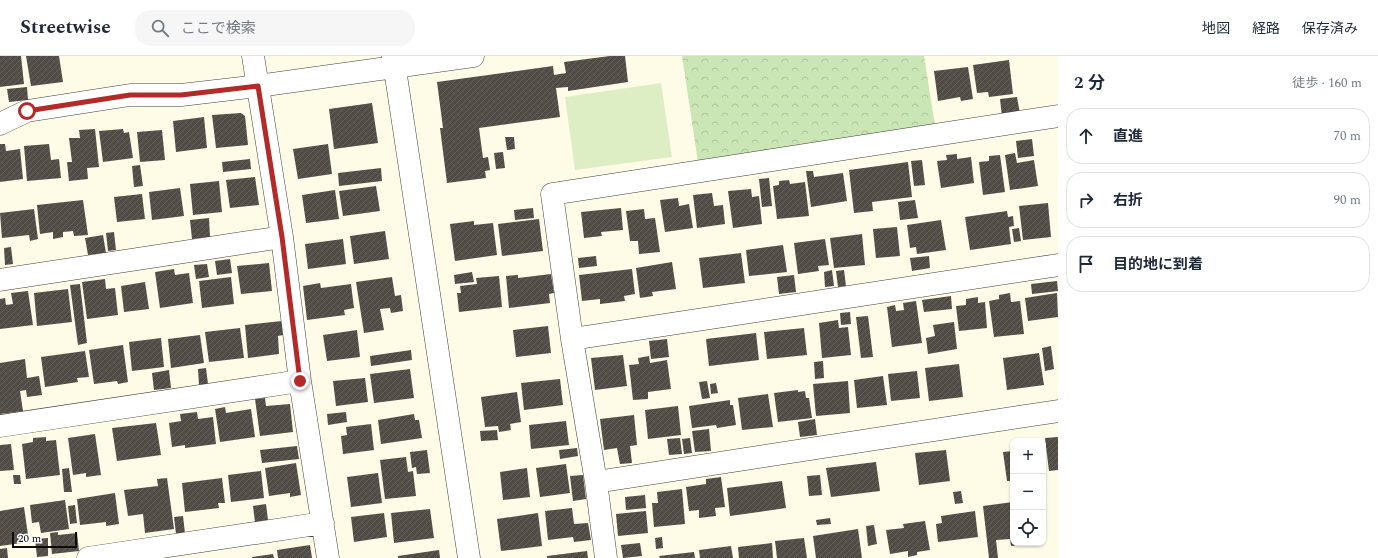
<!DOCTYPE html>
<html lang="ja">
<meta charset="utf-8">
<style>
:root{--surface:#fff;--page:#f6f6f7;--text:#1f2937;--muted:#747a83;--line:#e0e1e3}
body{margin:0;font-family:Spectral,"Noto Sans JP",serif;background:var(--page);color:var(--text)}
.controls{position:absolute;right:12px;bottom:12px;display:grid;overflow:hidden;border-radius:8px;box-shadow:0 1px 3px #0004}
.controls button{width:36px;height:36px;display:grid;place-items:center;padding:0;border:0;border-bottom:1px solid var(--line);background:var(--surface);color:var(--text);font:20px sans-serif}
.scale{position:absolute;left:12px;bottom:10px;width:65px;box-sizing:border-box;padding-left:4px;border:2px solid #0a0a0a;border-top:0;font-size:11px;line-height:14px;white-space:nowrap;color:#0a0a0a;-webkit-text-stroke:3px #fff;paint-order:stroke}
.stop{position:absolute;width:12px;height:12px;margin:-9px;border:3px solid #b32a28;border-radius:50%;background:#fff}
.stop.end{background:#b32a28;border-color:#fff;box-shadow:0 1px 4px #0008}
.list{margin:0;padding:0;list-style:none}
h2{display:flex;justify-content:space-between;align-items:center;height:52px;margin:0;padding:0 16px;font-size:17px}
h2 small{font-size:13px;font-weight:400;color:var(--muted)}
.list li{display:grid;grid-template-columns:26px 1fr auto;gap:12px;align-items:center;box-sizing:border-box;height:56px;margin:0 8px 8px;padding:0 8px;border:1px solid var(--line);border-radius:16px}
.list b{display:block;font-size:15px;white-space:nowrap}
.list em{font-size:13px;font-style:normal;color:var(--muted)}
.icon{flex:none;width:22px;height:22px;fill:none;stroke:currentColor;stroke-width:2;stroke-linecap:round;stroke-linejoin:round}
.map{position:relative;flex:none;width:1058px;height:502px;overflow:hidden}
header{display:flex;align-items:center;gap:24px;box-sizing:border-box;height:56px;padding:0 20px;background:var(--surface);border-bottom:1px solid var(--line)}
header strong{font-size:19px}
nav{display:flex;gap:22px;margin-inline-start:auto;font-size:14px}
.search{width:280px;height:36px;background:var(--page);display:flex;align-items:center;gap:10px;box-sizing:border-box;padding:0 14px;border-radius:16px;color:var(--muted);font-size:15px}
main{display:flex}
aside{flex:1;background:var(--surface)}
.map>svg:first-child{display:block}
</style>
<header>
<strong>Streetwise</strong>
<div class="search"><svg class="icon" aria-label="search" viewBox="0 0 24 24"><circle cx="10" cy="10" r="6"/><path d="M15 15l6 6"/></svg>ここで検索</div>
<nav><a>地図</a><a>経路</a><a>保存済み</a></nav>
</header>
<main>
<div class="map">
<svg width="1058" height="502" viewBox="0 0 1058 502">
<defs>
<pattern id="park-crowns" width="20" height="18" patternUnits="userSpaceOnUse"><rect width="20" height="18" fill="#cae6b4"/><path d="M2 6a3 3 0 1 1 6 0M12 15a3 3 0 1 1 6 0" fill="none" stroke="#acc499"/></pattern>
<pattern id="building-hatch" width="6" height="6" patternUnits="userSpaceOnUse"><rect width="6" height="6" fill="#524c47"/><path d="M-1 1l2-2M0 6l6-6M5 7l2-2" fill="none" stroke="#66615d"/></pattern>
</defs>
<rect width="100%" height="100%" fill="#fefbe7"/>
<path fill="url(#park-crowns)" d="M682,0H924L935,70L698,106Z"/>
<path fill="#ddeec5" d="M661,27L672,101L575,114L565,41Z"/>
<path fill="url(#building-hatch)" d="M0,0H21L24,28L0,31Z
M26,0H59L63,26L31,30Z
M610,0H625L628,26L568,35V31L556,32L560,61L479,72L483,102L488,101L490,114L485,115L486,122L447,127L440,72H443L437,26L553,10L554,19L566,17L564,6Z
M1009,4L1013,38L989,41L988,36L977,37L973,9Z
M968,11L973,43L961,45L960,41L938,45L934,15Z
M27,31L28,44L9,46L7,33Z
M1017,41L1020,58L1002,61L1000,43Z
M372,47L378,87L334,93L329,53Z
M241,57L245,60L248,89L216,92L212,59Z
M204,61L207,92L176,96L173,65Z
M95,73L99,111L87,112L88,123L69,125L67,106H72L69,82H80L79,74Z
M123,73L124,77L129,76L133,102L103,106L99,75Z
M162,74L165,104L140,106L137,76Z
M505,81H514L515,93L507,94Z
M1032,83L1034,100L1018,102L1016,85Z
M0,88H5L6,95L20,93L23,123L0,126Z
M49,88L51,104L59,103L61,122L27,125L24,90Z
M328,88L332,118L298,123L293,93Z
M503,96L505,112L496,113L494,97Z
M1015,97L1017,107L1034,104L1038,130L1010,134L1005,99Z
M957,98V103L971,101L974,127L941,132L937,105L947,104L946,99Z
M1000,99L1005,136L983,139L979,106L989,105V100Z
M250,103L251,113L223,116L222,106Z
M922,104L925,129L914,130L911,105Z
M908,106L912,141L872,146L873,155L854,157L849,114Z
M140,109L143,130L134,131L132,110Z
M381,112L382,125L339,130L338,117Z
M806,115H813L814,121L843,117L847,145L811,151Z
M255,121L259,149L230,152L226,124Z
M769,122L772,150L762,151L759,123Z
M789,124L790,128L805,126L809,160L777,163L773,130L779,129V125Z
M219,125L222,156L193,159L190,128Z
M376,130L380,155L343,160L339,135Z
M180,132L184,160L152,164L149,136Z
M751,133L752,141L759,140L762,168L733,172L728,135Z
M335,134L339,163L306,167L302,139Z
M712,137L714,150L723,149L725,168L697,172L693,139Z
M142,138L145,163L117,166L114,141Z
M678,142L679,150L689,148L693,172L665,176L660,144Z
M83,144L88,179L74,180L73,175L63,176V181L53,183V176L40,178L37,149Z
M915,144L918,162L900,164L898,146Z
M1048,147L1051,181L1023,184L1019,150Z
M533,152L534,162L515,164L514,154Z
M621,152L623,174L601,176L602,180L584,182L581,156Z
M34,153L38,183L30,185L29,179L2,182L0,157Z
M644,153L645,163L655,162L660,196L639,198L638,185H630L626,155Z
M1007,155L1008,161L1013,160L1014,170L1009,171L1011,188L970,194L965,161Z
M209,162L210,181L192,183L190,164Z
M539,163L543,195L502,200L498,168Z
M941,164L946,194L917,198L916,191L910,192L907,169Z
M474,165V169L493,167L497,199L455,205L450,168Z
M897,171L900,200L876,202L873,173Z
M1019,172L1021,185L1014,186L1012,173Z
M385,175L389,203L354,208L350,180Z
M114,176L116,194L108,195L106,177Z
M862,178L865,209L834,212L830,182Z
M103,179L106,197L88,199L85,182Z
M343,183L346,208L308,213L305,188Z
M825,183L829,209L818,210L819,215L798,218L794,187Z
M783,189L787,216L749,220L746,194Z
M11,191L13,208L5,209L4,192Z
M741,197L745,227L703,232L699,202Z
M596,200L597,210L579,212L578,202Z
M929,200L930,212L912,215L910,202Z
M230,203L232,217L217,219L215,205Z
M672,206L676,233L652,236L653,240L640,242L636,212Z
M269,207L272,235L241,238L237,210Z
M207,208L209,221L196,223L194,209Z
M174,213L175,219L189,217L193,247L160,252L155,216Z
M632,213L635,238L624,240L625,245L600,248V243L582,245L579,219Z
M832,214L834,230L825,231L824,216Z
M844,214L846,230L838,231L836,215Z
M472,216L474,226L455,228L454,219Z
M551,218L554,237L549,238L550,247L509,252L506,220L518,219V222Z
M794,219L796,236L779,238L777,221Z
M499,220L502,251L459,256L457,237H461L460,230L477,228L476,222Z
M231,221L234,248L202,252L199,225Z
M392,221L395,240L401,239L403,255L391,257L390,252L380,253L384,274L364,277L356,226Z
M105,223L106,233L115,232L118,259L87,263L82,226Z
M1057,225L1058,235L1032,238L1031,228Z
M145,226L149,253L124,256L121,230Z
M320,227L321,232L351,228L354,252L344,254L345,259L307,264L303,230Z
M80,228L87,287L78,289L70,229Z
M68,233L72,266L37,270L34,237Z
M28,235L33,269L0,273V243L5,242L6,249L13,248L11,237Z
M1010,237L1011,246L1020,245L1024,278L994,281L989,245L999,243V239Z
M1057,237L1058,261L1028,265L1025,242Z
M951,240L952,253L924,256L922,244Z
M978,241V247L985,246L987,272L959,275L956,250L966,249V243Z
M916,245L922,287L892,291L887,251L895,249L896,255L904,254L903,247Z
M850,256L851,268L841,269L840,257Z
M868,260L873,301L861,302L856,261Z
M838,264L839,272L848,271L851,299L822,302L819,267Z
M282,265L283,279L278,280L279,298L248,302L245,269Z
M954,266L957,293L928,298L926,282L935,280L933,269Z
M548,270L551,297L516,301L513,274Z
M240,272L244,302L209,306L205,276Z
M804,272L807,299L767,303L764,276Z
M357,274L360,301L327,305L323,279Z
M756,277L759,304L709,310L706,283Z
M200,279L204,307L171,312L168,283Z
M161,282L164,311L132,315L129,286Z
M667,283L669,301L651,303L649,285Z
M123,289L128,326L118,328L117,325L94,328L89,294Z
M1051,290L1054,313L1045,315L1042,292Z
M411,294L412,304L371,310L370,300Z
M85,295L89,321L77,322L78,326L45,331L41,301Z
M1039,297L1044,329L1007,334L1003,302Z
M623,299L627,330L595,334L591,302Z
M649,300L650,307L667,304L671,333L648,336V343L633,344L629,309L639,308L638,302Z
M25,303L27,322L39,320L42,339L27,341L26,334L20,335L23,355L0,358V307Z
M823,305L824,322L815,323L814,306Z
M959,308L963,341L929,345L925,312Z
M206,312L208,328L199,329L198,313Z
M410,313L414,342L374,347L370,318Z
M169,314L171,332L154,334L152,317Z
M917,315L920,342L891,345L888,318Z
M883,320L887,349L857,352L854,324Z
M365,322L368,346L336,350L333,325Z
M560,323L563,349L524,354L521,327Z
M707,325L710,342L702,343L699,326Z
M848,325L850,357L816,360L813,328Z
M716,327L718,337L711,338L710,328Z
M798,334V336L805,335L806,342H809L812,362L778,366L774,337Z
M517,336L521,366L510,368L511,374L499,376L498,370L485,371L481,341Z
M768,338L773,371L742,374L738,342Z
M265,342L266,350L290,348L293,376L260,380L255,343Z
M730,344V349H733L736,369L717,372L716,369L692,372L689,350Z
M678,350L681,379L648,383L645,354Z
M225,351L226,357L251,353L255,381L220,386L215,353Z
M197,356L198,363L213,361L216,388L185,392V389L172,391L169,367L181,365L180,358Z
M346,356L347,366L328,369L327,358Z
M414,358L415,364H419L422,382L381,388L378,364Z
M634,359L637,389L630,390L632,407L620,408L617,392L604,394L600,363Z
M815,363L817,379L800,381L798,366Z
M566,365L569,389L531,393L529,369Z
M156,367L161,399L117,405L112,372Z
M371,368L374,394L343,398L341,380L347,379L346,371Z
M709,373L711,395L695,396L692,375Z
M497,374L498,384L481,385L480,375Z
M95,378L101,419L86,421V417L73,419L68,382Z
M46,381V385L56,384L60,419L26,423L22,388L33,386V382Z
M1058,381V414L1049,415L1045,382Z
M680,382L682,398L669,399L667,383Z
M690,382L692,397L684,398L682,383Z
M11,388L14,414L0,415V389Z
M297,390L299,403L262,407L260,394Z
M577,392L578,400L560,403L559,394Z
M427,394L430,417L417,418L416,411L412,412L410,396Z
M946,394L950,425L919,429L915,397Z
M1013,395V425H1007L1003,396Z
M406,401L408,416L413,415L416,440L385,443L380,404Z
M876,406L880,435L831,441L826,412Z
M296,407L301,439L290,441V437L269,440L265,412Z
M566,408L570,437L540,441L536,412Z
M1043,408L1046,424H1043Z
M69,412L72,436H64L62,413Z
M527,412L530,441L503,444L500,416Z
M261,415L264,442L231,446L228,419Z
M378,417L382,447L351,451L347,421Z
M13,419H20L21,428H14Z
M583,419L586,443L573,445L570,420Z
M820,419L822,439L809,440L807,420Z
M721,421L725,451L715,452L716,460L699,462V454L689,455L686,431L706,428V423Z
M167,422L174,473L145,477L143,458L128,460L124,434L158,430L157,423Z
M222,422L225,447H218L219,452L185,456L182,427Z
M782,425L786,452L730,460L727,432Z
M682,433L685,468L654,471L652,447H658L657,436Z
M961,435L963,447L955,448L953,436Z
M115,437L119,468L106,470V466L80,469L77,443Z
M645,439L646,452L626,454L625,441Z
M65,444L69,473L41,477L39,466L32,467L30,449Z
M1013,446V487H1023L1024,489L1011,490L1010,483L996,484L998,502H989L983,450Z
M266,448L268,464L255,466L253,450Z
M75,449L77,467L70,468L68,450Z
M24,451L29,486L0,490V455Z
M572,452L574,468L588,467L591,484L574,486L573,481L548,484L545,455Z
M430,453L434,482L394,487L391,457Z
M646,455L648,477L618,480L616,458Z
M975,455L978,481L938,486L936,468L942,467L941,460Z
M384,457L387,481L354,486L351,461Z
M538,457L542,490L501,495L497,463Z
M183,460L185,477L176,478L174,461Z
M830,462L831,468L817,469L816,464Z
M925,465L930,494L917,496V499L908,501V495L890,498L886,474L904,472L903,468Z
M874,469L877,488L868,490L866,470Z
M858,473L862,502H816L813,480Z
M58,476V479L77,477L79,495L52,498L50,477Z
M662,481L663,492L656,493L655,482Z
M48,482V500L37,501L35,483Z
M804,482L807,502H777L775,485Z
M640,487L642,500L623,502L621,489Z
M772,487L773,502H739L738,491Z
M310,489L312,502H278L277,494Z
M731,490L733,502H700L699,494Z
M7,492L8,502H0V493Z
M439,494L440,502H398V500Z
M587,495L588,502H547V500Z
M694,496L695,502H660L659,500Z
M273,498L274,502H252V501Z"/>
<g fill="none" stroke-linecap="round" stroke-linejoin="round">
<defs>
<path id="minor" d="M253,0L282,181L300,325L328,502
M393,0L469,502
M0,68L27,55L130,39H181L258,30L473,0
M0,224L282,181
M572,283L1058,209
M0,370L300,325
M596,426L1058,355
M88,502L323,467
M606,502L596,426L572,283L552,138L1058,60"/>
</defs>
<use href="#minor" stroke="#3d3d3d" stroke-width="23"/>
<use href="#minor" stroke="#fff" stroke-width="22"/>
</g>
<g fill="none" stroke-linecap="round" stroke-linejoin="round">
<path stroke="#b32a28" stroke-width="5" d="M27,55L130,39H181L258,30L282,181L300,325"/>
</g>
</svg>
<div class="controls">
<button>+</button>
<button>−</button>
<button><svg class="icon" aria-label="locate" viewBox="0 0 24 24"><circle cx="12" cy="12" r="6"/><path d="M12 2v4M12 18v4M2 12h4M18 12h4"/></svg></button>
</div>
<div class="scale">20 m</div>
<div class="stop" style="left:27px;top:55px"></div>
<div class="stop end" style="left:300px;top:325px"></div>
</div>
<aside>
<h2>2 分<small>徒歩 · 160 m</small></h2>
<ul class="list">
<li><svg class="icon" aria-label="ahead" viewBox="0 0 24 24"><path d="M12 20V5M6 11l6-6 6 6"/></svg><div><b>直進</b></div><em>70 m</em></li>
<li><svg class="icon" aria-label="right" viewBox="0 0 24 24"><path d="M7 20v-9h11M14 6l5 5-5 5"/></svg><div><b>右折</b></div><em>90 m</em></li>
<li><svg class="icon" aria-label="arrive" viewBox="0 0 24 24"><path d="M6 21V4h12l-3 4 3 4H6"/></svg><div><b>目的地に到着</b></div></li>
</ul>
</aside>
</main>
